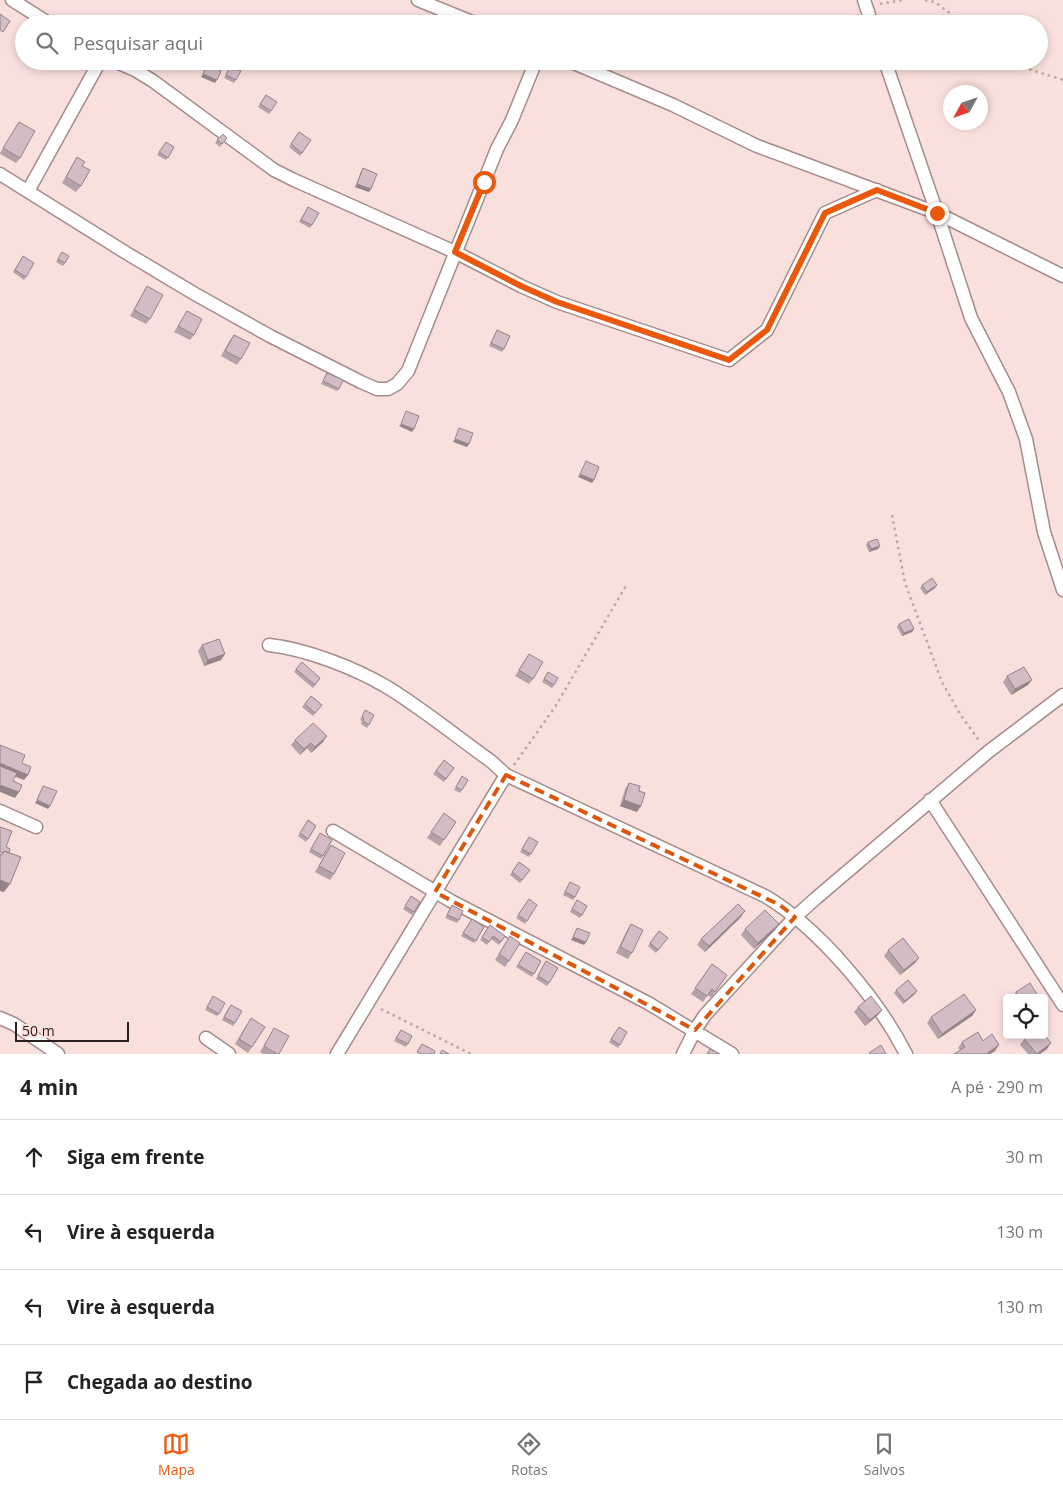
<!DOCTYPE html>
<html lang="pt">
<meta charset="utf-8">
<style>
:root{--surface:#fff;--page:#f2f2f2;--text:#222;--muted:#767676;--line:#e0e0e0;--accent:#ea580c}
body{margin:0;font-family:"Open Sans",sans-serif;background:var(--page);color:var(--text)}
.controls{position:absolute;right:15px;bottom:15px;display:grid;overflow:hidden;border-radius:5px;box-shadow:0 2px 8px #0003}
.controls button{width:45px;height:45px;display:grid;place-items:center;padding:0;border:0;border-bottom:1px solid var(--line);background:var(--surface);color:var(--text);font:25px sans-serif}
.compass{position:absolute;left:943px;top:85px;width:45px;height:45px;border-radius:50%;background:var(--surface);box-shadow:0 2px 8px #0003;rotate:230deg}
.scale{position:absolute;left:15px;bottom:12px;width:114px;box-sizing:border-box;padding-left:5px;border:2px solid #29201f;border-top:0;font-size:14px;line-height:18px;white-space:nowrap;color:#29201f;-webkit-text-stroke:4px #fae0dd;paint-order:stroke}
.stop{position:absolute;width:15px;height:15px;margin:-11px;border:4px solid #ea580c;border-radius:50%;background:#fff}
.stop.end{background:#ea580c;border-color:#fff;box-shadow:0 1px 5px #0008}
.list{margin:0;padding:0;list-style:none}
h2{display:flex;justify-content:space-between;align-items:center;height:65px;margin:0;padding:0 20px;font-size:21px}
h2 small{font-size:16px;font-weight:400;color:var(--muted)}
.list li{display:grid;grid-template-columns:32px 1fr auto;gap:15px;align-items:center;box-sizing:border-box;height:75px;padding:0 20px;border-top:1px solid var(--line)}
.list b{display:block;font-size:19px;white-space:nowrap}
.list em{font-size:16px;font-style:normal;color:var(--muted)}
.icon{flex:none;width:28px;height:28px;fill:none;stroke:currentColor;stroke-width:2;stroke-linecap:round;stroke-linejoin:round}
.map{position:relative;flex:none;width:1063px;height:1054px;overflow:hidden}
.search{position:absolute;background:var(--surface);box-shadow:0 2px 8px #0003;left:15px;right:15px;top:15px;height:55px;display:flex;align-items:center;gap:12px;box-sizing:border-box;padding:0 18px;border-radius:28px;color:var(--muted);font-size:19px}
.sheet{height:365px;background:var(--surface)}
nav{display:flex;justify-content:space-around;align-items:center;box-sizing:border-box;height:70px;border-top:1px solid var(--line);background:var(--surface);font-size:14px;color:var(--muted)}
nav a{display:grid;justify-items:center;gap:2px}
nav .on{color:var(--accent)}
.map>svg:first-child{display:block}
</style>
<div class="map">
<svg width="1063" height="1054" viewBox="0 0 1063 1054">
<rect width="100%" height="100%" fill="#fae0dd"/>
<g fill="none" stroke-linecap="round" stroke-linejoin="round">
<defs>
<path id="street" d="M12,0L50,24
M418,0L477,24
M864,0L872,24
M114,61L135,70L153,81L274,170L294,180L455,252L521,286L557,302L729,360L767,330L825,213L877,190
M569,61L673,105L757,146L937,213L1063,276
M885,61L937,213L971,318L1009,392L1026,439L1044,532L1063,590
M0,174L128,254L195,294L270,336L361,382L377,389H388L397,384L408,371L497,149L512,120L536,61
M28,191L100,61
M269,645C306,649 355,668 387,687C423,709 457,737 492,762L506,775L765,896C819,928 878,999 906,1054
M930,800L1063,1005
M0,811L36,827
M333,831L451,901L648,1003L732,1054
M0,1018L14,1024L58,1054
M206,1038L229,1054
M337,1054L506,775
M683,1054L695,1030L705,1015L795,917L815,899L988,752L1063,695"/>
</defs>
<use href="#street" stroke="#a48c8a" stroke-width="15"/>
<path stroke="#bba6a3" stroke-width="2.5" stroke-dasharray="2.5 4" stroke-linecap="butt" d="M925,0L935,2L964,24
M880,4L902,0
M1012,61L1016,65L1063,80
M892,515L905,583L942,682L960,714L980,742
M514,765L555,707L627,584
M381,1009L471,1054"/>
<use href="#street" stroke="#fff" stroke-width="12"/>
</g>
<path fill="#b5a2a9" d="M158,61H171L168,67Z
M181,61H195L191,68L180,63Z
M230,66L236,80L234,83L224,78Z
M266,95L277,102L269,114L258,107Z
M19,122L20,158L16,163L0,154V153Z
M299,132L311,140L300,156L289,147Z
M227,138L220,147L215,143L217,140Z
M166,142L174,147L166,160L157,155Z
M77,157L82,166L81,186L76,192L62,183Z
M363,168L369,192L355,187L361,171Z
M308,207L312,225L310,228L299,222Z
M62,252L65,263L63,266L56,262Z
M23,256L26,277L24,280L13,272Z
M147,286L150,319L146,324L130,316Z
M187,311L194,335L190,340L174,332Z
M497,330L504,349L502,352L489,346Z
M234,335L241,359L237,365L221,356L230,340Z
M327,373L339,389L337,391L321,384Z
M868,542L880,546L878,549L869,552L866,545Z
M922,585L935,588L925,595L920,588Z
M899,624L914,629L912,632L902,636L897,627Z
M202,645L225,654L221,660L204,666L198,651Z
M529,654L533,679L529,684L515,676Z
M296,669L318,681L313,688L294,672Z
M546,675L554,685L552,688L542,682Z
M1007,676L1028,685L1011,695L1003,682Z
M311,696L322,705L313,716L302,707Z
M365,710L369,725L367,728L361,724L362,721L360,720Z
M295,740L323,742L311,753L307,748L300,755L291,745Z
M444,760L454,768L444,782L433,774Z
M460,779L462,790L460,793L454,790Z
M629,783L639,791L637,812L620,806L625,789Z
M444,813L456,822L440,846L427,838Z
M308,820L316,826L306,842L298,836Z
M318,836L323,856L321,859L309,852Z
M527,840L531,854L529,857L520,852Z
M331,845L334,874L330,880L315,872L327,851Z
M519,862L530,870L520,883L510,875Z
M570,882L575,897L573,900L563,895Z
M411,896L420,902L412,915L403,909Z
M529,899L537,905L525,924L516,918Z
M577,900L587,906L580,918L570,912Z
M452,905L459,920L457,923L445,918Z
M741,917L705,952L697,945L701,939Z
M472,919L484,927L474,943L461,936Z
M631,924L632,953L628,959L616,953L627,930Z
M490,925L505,936L499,945L491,939L487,945L480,940Z
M745,929L775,930L754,949L741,935Z
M659,931L668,938L656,953L648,946Z
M506,942L509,961L505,967L495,960Z
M888,950L915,963L900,975L884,956Z
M526,952L541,961L532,977L516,967Z
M544,964L549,983L547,986L536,979Z
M712,964L727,975L711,998L708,995L703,1002L691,994Z
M896,990L915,994L903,1004L894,993Z
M1016,992L1037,994L1034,998H1016L1014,995Z
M213,996L219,1014L217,1016L205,1010Z
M229,1007L235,1023L233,1026L222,1020Z
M858,1007L882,1010L878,1015L865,1026L854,1012Z
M976,1010L972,1016L938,1039L927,1023L931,1017Z
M247,1024L252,1047L248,1053L235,1044Z
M619,1027L627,1032L618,1048L609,1042Z
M274,1028L279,1054H263L260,1052Z
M401,1030L412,1036L406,1047L394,1041Z
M1024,1039L1047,1049L1040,1054H1028L1020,1045Z
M983,1041L995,1051L990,1054H954L960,1050L958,1048L962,1042Z"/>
<path fill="#94848a" d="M203,74L217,80L215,83L201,77Z
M357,184L371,189L369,192L355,187Z
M401,424L414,429L412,432L399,426Z
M455,439L469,444L467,447L453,442Z
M580,474L594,480L592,483L578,477Z
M880,546L878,549L869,552L871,549Z
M937,585L935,588L925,595L927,592Z
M914,629L912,632L902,636L904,633Z
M225,654L221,660L204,666L208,660Z
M1032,680L1028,685L1011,695L1015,689Z
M327,736L323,742L311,753L315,747Z
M311,743L307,748L300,755L304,749Z
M0,763L28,775L24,780L0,771Z
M0,785L19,792L15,798L0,792Z
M37,800L50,806L48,809L35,803Z
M624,800L641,806L637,812L620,806Z
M0,880L10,884L4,892L0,891Z
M745,911L741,917L705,952L709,946Z
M779,924L775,930L754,949L758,943Z
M573,937L586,942L584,945L571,940Z
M919,958L915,963L900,975L904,970Z
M917,991L915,994L903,1004L905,1001Z
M882,1010L878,1015L865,1026L870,1020Z
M976,1010L972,1016L938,1039L942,1034Z
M1051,1043L1047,1049L1040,1054H1037Z
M999,1045L995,1051L990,1054H986Z"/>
<path fill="#d3bcc5" stroke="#94848a" d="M0,14L10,21L3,32L0,30Z
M184,61H195L193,66Z
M208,61L214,63L212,67L221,71L217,80L203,74Z
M230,66L241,71L236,80L226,75Z
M266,95L277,102L271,111L260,104Z
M19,122L35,131L20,158L3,148Z
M299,132L311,140L302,153L291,144Z
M223,134L227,138L222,144L217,140Z
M166,142L174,147L168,158L159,152Z
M77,157L85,162L82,166L90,170L81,186L66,177Z
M363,168L377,174L371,189L357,184Z
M308,207L319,213L312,225L301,220Z
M62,252L69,256L65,263L58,259Z
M23,256L34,263L26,277L15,270Z
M147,286L163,295L150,319L134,310Z
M187,311L202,319L194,335L178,326Z
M497,330L510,336L504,349L491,343Z
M234,335L250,343L241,359L225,351Z
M327,373L343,380L339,389L323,381Z
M406,411L419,416L414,429L401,424Z
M459,428L473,433L469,444L455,439Z
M586,461L599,467L594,480L580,474Z
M877,539L880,546L871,549L868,542Z
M932,578L937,585L927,592L922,585Z
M909,619L914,629L904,633L899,624Z
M219,639L225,654L208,660L202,645Z
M529,654L543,662L533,679L519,670Z
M302,662L320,678L315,685L296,669Z
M1024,667L1032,680L1015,689L1007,676Z
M548,672L558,678L554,685L544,679Z
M311,696L322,705L315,713L305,704Z
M365,710L374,715L369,725L363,721L364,718L362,717Z
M313,723L327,736L315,747L311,743L304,749L295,740Z
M0,745L25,755L22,763L31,767L28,775L0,763Z
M444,760L454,768L446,779L436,771Z
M0,766L17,773L13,781L22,785L19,792L0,785Z
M462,776L468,780L462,790L456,787Z
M629,783L640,786L639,791L645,793L641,806L624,800Z
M43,786L57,791L50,806L37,800Z
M444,813L456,822L444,840L431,832Z
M308,820L316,826L308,839L300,833Z
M0,827L12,831L6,847L10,849L9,853L4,851L3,853L0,852Z
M320,833L332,840L323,856L311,849Z
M529,837L538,842L531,854L522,849Z
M331,845L345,853L334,874L319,866Z
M4,851L21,857L10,884L0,880V854L2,855Z
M519,862L530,870L522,880L512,872Z
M570,882L580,887L575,897L565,892Z
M411,896L420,902L414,912L405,906Z
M529,899L537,905L527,921L518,915Z
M577,900L587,906L582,915L572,909Z
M738,904L745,911L709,946L701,939Z
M452,905L463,911L459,920L447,915Z
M765,910L779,924L758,943L745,929Z
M472,919L484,927L476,941L463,933Z
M631,924L643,930L632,953L620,947Z
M490,925L505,936L501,942L493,936L489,942L482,937Z
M577,928L590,933L586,942L573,937Z
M659,931L668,938L658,950L650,943Z
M510,936L520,943L509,961L499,954Z
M903,938L919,958L904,970L888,950Z
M526,952L541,961L534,974L518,965Z
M546,961L558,968L549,983L538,976Z
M712,964L727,975L715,992L712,989L707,996L695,988Z
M908,980L917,991L905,1001L896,990Z
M1030,983L1037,994L1032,998H1020L1016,992Z
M964,994L976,1010L942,1034L931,1017Z
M213,996L225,1003L219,1014L207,1007Z
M871,996L882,1010L870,1020L858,1007Z
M231,1005L242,1011L235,1023L224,1017Z
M251,1018L265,1027L252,1047L239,1039Z
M619,1027L627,1032L620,1045L611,1039Z
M274,1028L289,1036L279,1054H277L264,1046Z
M401,1030L412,1036L408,1044L396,1038Z
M978,1032L983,1041L992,1034L999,1045L986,1054H954L965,1047L962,1042Z
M1044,1034L1051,1043L1037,1054L1024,1039L1029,1035H1044Z
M422,1044L435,1051L434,1054H421L417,1052Z
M881,1045L886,1054H870L869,1053Z
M710,1049L720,1054H707Z
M442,1050L449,1054H440Z"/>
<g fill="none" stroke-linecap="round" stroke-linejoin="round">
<path stroke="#ea580c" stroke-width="6" d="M484,182L455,252L521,286L557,302L729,360L767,330L825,213L877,190L937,213"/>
</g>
<path fill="none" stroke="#de560d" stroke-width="4" stroke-dasharray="10 6" stroke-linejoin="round" d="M506,775L780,905L795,917L695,1030L435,892Z"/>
</svg>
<div class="controls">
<button><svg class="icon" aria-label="locate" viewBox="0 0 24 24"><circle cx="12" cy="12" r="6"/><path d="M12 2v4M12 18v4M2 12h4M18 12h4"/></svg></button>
</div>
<svg class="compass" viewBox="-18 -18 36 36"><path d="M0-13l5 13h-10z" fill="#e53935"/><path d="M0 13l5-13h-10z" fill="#767676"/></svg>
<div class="scale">50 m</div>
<div class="stop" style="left:484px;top:182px"></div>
<div class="stop end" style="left:937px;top:213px"></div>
<div class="search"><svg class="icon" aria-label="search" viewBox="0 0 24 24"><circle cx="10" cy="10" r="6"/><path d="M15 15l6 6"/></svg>Pesquisar aqui</div>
</div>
<section class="sheet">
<h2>4 min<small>A pé · 290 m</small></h2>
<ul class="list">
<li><svg class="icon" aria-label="ahead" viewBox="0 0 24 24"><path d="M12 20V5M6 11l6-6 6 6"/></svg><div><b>Siga em frente</b></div><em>30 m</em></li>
<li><svg class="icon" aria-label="left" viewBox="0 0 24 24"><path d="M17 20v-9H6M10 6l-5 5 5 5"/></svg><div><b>Vire à esquerda</b></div><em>130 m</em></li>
<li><svg class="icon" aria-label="left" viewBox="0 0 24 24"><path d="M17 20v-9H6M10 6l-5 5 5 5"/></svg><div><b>Vire à esquerda</b></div><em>130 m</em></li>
<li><svg class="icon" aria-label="arrive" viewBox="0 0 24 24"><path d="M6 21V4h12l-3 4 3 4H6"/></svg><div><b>Chegada ao destino</b></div></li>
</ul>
</section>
<nav>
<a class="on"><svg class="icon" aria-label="map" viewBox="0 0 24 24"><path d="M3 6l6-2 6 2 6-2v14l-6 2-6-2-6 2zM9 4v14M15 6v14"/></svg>Mapa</a>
<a><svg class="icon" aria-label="directions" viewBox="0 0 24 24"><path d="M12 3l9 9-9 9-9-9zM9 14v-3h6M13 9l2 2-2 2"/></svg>Rotas</a>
<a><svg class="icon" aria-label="saved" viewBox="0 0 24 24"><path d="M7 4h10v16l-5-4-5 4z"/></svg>Salvos</a>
</nav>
